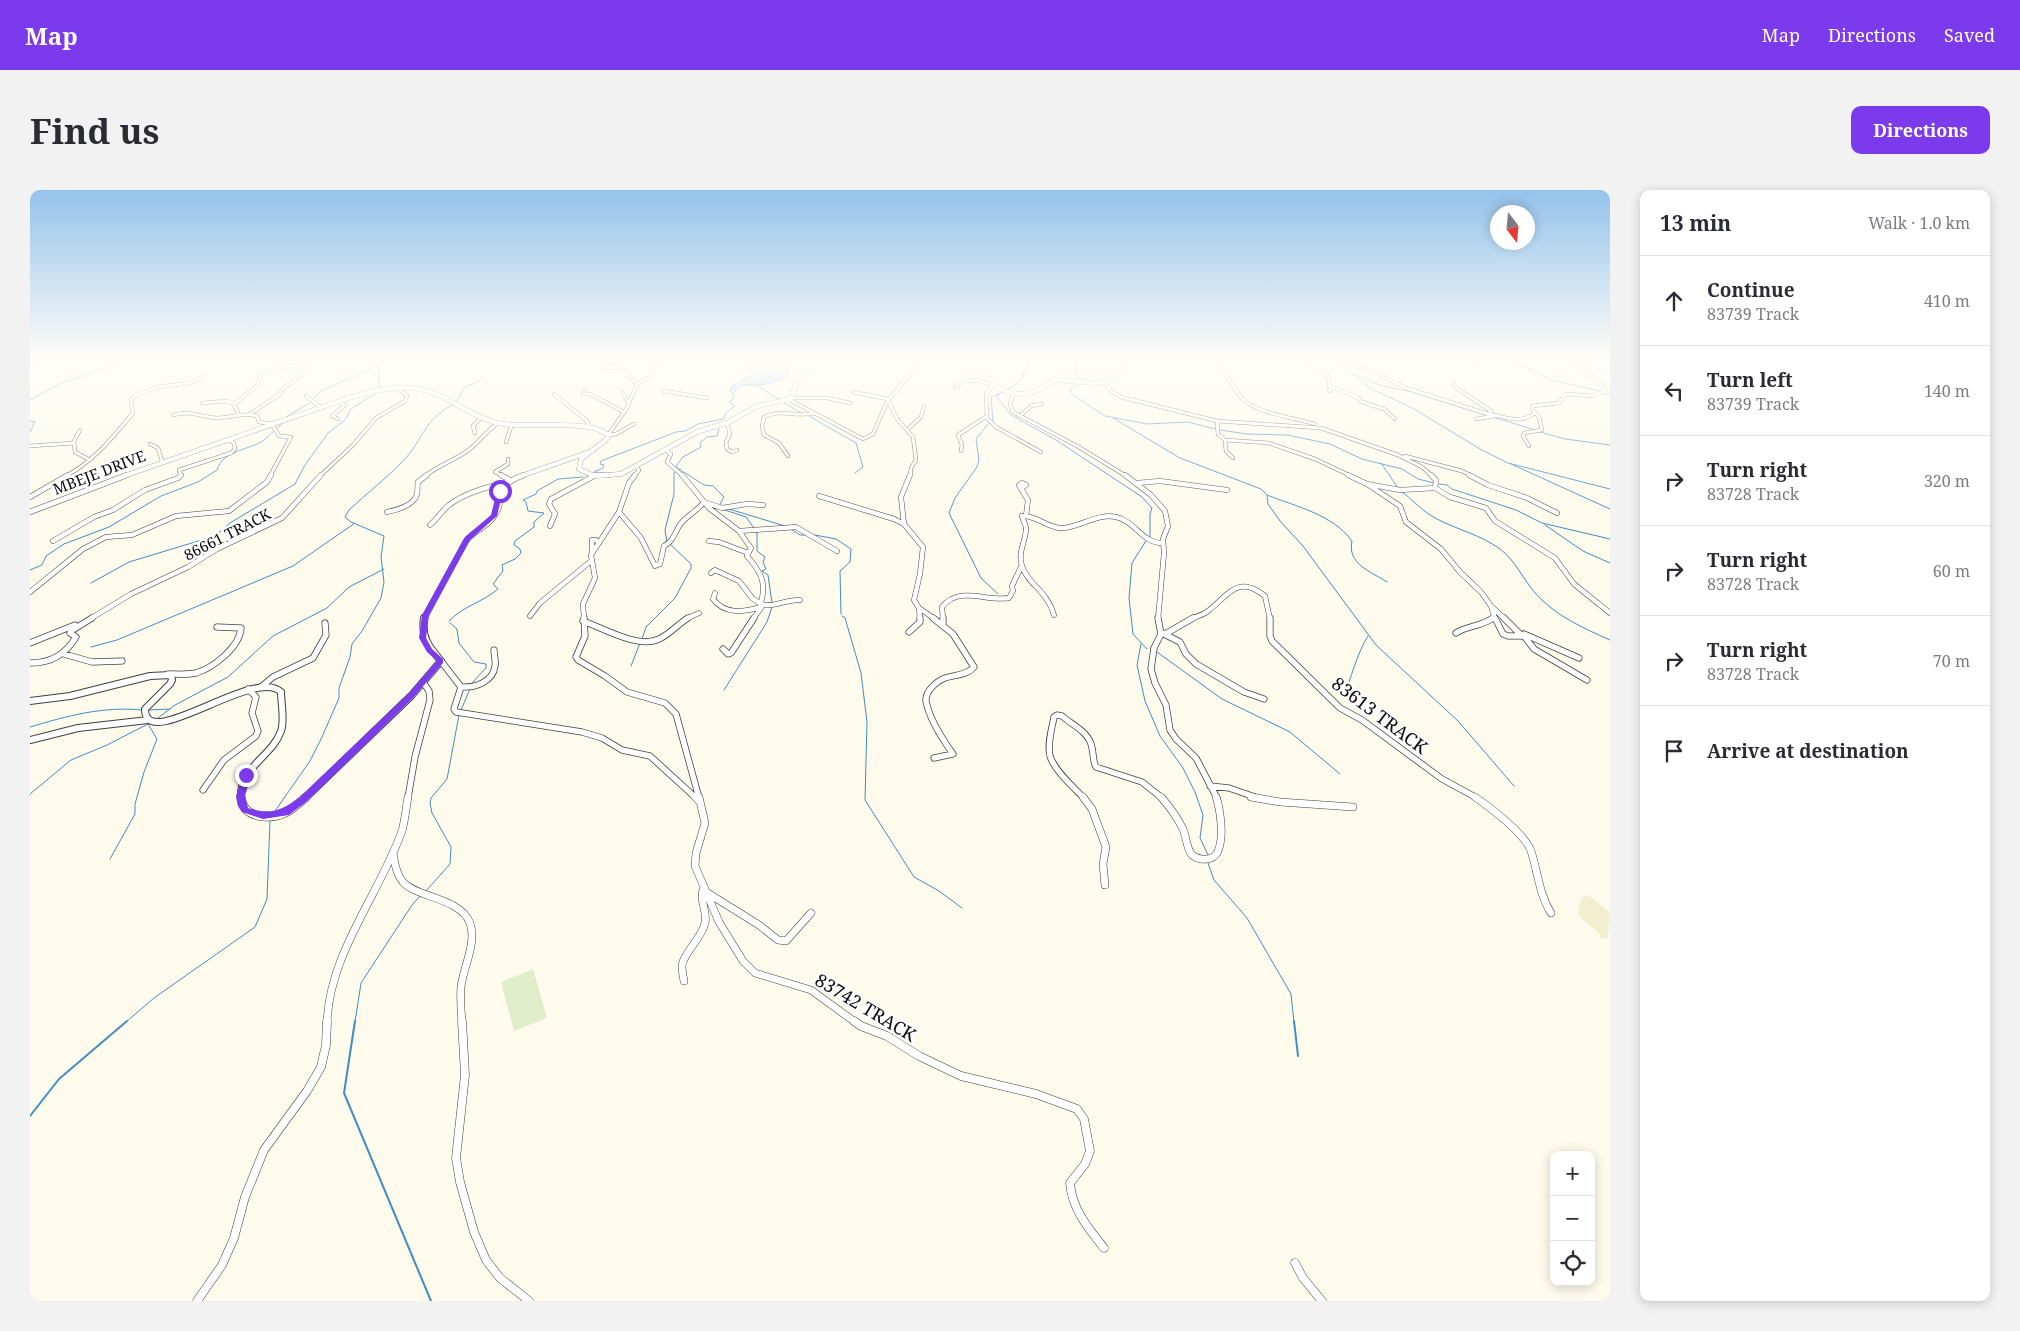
<!DOCTYPE html>
<meta charset="utf-8">
<style>
:root{--surface:#fff;--page:#f2f2f3;--text:#2b2b33;--muted:#7c7c81;--line:#e1e1e2;--accent:#7c3aed}
body{margin:0;font-family:"Noto Serif",serif;background:var(--page);color:var(--text)}
.controls{position:absolute;right:15px;bottom:15px;display:grid;overflow:hidden;border-radius:10px;box-shadow:0 2px 12px #0003}
.controls button{width:45px;height:45px;display:grid;place-items:center;padding:0;border:0;border-bottom:1px solid var(--line);background:var(--surface);color:var(--text);font:25px sans-serif}
.compass{position:absolute;left:1460px;top:15px;width:45px;height:45px;border-radius:50%;background:var(--surface);box-shadow:0 2px 12px #0003;rotate:164deg}
.stop{position:absolute;width:15px;height:15px;margin:-11px;border:4px solid #7c3aed;border-radius:50%;background:#fff}
.stop.end{background:#7c3aed;border-color:#fff;box-shadow:0 1px 5px #0008}
.list{margin:0;padding:0;list-style:none}
h2{display:flex;justify-content:space-between;align-items:center;height:65px;margin:0;padding:0 20px;font-size:21px}
h2 small{font-size:16px;font-weight:400;color:var(--muted)}
.list li{display:grid;grid-template-columns:32px 1fr auto;gap:15px;align-items:center;box-sizing:border-box;height:90px;padding:0 20px;border-top:1px solid var(--line)}
.list b{display:block;font-size:19px;white-space:nowrap}
.list p{margin:0;font-size:16px;white-space:nowrap;color:var(--muted)}
.list em{font-size:16px;font-style:normal;color:var(--muted)}
.icon{flex:none;width:28px;height:28px;fill:none;stroke:currentColor;stroke-width:2;stroke-linecap:round;stroke-linejoin:round}
.map{position:relative;flex:none;width:1580px;height:1111px;overflow:hidden;border-radius:10px}
header{display:flex;align-items:center;gap:30px;box-sizing:border-box;height:70px;padding:0 25px;background:var(--accent);color:#fff}
header strong{font-size:24px}
nav{display:flex;gap:28px;margin-inline-start:auto;font-size:18px}
.intro{display:flex;align-items:center;justify-content:space-between;box-sizing:border-box;height:120px;padding:0 30px}
h1{margin:0;font-size:35px}
.button{padding:12px 22px;border-radius:10px;background:var(--accent);color:#fff;font-size:18px;font-weight:700}
main{display:flex;gap:30px;padding:0 30px}
aside{flex:1;background:var(--surface);border-radius:10px;box-shadow:0 2px 12px #0003}
.map>svg:first-child{display:block}
</style>
<header>
<strong>Map</strong>
<nav><a>Map</a><a>Directions</a><a>Saved</a></nav>
</header>
<div class="intro"><h1>Find us</h1><a class="button">Directions</a></div>
<main>
<div class="map">
<svg width="1580" height="1111" viewBox="0 0 1580 1111">
<rect width="100%" height="100%" fill="#fefbed"/>
<path fill="#f1efcf" d="M1558,705L1580,722L1578,748L1571,749L1570,744L1548,725L1551,708Z"/>
<path fill="#e0edcb" d="M503,779L517,828L484,841L471,792Z"/>
<path fill="#b6d9f1" stroke="#438cc2" d="M715,171H763L757,178L760,183C752,190 742,193 731,195C719,196 712,192 703,203L700,201L702,196L723,185L716,178Z"/>
<g fill="none" stroke-linecap="round" stroke-linejoin="round">
<path stroke="#438cc2" stroke-width="1" d="M1476,171L1493,176L1522,190L1569,201
M1045,173L1047,178L1045,183L1051,189
M1311,175L1340,198L1384,219L1450,259L1478,273L1580,299
M349,176V198
M1323,184L1352,196L1382,202L1458,226
M1049,194L1040,200L1043,205L1075,226L1117,234L1158,232L1185,239
M726,195L750,210
M977,200L991,190L1000,171
M971,202L967,207L981,225L1026,250L1112,307L1122,318L1120,324V347
M1576,204L1580,205
M0,210L29,194L82,176L91,171
M426,212L435,197L448,192L454,186
M753,212L771,223
M779,226L826,253L833,277L825,283
M256,227L278,214L291,201L359,171
M1083,228L1150,268L1231,299L1237,305L1238,314L1250,331L1273,356L1346,455L1428,531L1484,596
M1466,228L1505,240
M0,231L5,232L0,242
M963,232L961,207L970,203
M959,233L946,249L949,270L947,277L925,308L919,323L951,388L968,404
M1190,240L1217,244L1257,245L1300,254L1332,269L1372,279L1388,289L1404,293
M1510,242L1535,249L1580,255
M1351,273L1368,298
M1481,274L1580,319
M648,278L646,276L653,267L671,257L670,253L677,247L687,246L689,239
M649,279L674,295L683,296L694,307L690,314L691,316
M564,282L573,278L574,275L570,274L571,271L646,242L655,241L668,234L693,229L696,223L705,216L699,212L704,209L703,203
M1409,294L1417,295L1422,299L1486,320L1512,333L1580,349
M1371,301C1383,310 1393,322 1407,329C1428,340 1451,345 1470,359C1485,370 1493,389 1506,404C1526,426 1553,438 1580,450
M1237,305C1267,317 1302,324 1322,351C1317,374 1340,381 1357,392
M692,319L716,327L724,338
M699,319L755,336
M1515,335L1553,361L1580,373
M761,339L770,345H775
M727,342V361L735,367L733,372L736,379L732,381L738,385L742,413
M785,345L806,349L821,359L820,372L810,381L811,424
M1116,351L1102,373L1099,408L1103,444L1117,459
M637,352L635,340L644,304V283L650,279
M0,380L12,375L16,366L34,354L79,337L131,306L168,292L187,280C192,261 218,260 233,251C240,245 247,238 254,232
M61,393L99,372L185,346L200,333L265,294L275,275L298,243L315,230L321,219L346,203
M812,426L815,428L831,483L837,532L835,610L884,687L909,701L932,718
M419,431C433,416 453,412 468,399L463,394L473,381L472,375L485,369L491,363L490,359L484,355L485,351L504,337V332L514,323L498,321L496,312L493,310L506,304L507,301L528,289L553,287
M420,433L427,439L429,453L444,472L456,474V478L442,493
M612,449L616,437L645,408L661,378V374L640,354
M1111,454L1107,475L1115,511L1130,546L1153,578L1165,602L1173,625L1170,648L1178,665
M61,457L87,450L263,376L325,333
M1127,462L1192,509L1260,542L1310,584
M601,476L610,453
M694,500L737,432L742,417
M1313,508C1321,489 1327,463 1338,446
M119,520L140,519
M431,520L440,499
M128,528L145,515L198,487L243,446L297,418L319,397L354,379
M0,537C37,526 73,516 112,520
M0,604L41,570L77,555L118,534L127,549L114,582L105,614V624L80,669
M245,621L280,571L292,547L309,508V498L320,467L322,454L332,441L351,408L354,392L351,367L354,346L321,332L315,327L319,320C337,303 357,288 374,270C394,248 393,231 422,215
M1178,673L1184,690L1217,728L1261,804L1264,832
M395,702L420,674L421,657L402,623L400,613L401,608L417,589L429,525
M96,832L124,808L225,737L237,709L240,631
M325,832L331,793L382,715L390,706"/>
<path stroke="#438cc2" stroke-width="2" d="M325,831L314,903L401,1111
M1264,831L1268,866
M0,926L29,889L97,831"/>
<defs>
<path id="minor-far4" d="M584,171L573,178L591,177
M594,171L591,178L607,194
M1185,171C1198,182 1202,200 1215,211C1231,224 1265,228 1285,234
M1314,171L1340,180L1376,198L1464,226L1446,229
M1437,171L1447,175
M0,176L10,171
M1295,176L1301,200L1299,201
M1073,191L1081,201L1091,207L1187,231L1291,238L1368,265L1392,277L1402,286
M1423,192L1425,197L1461,221L1458,224
M1299,196L1327,207L1332,212L1354,219L1365,229
M925,197C936,187 949,190 962,195
M555,200L553,204H560L594,222
M634,201L677,208
M823,202L858,209
M593,203L599,214
M524,204L557,231L559,238
M983,204L980,215L983,222L1047,256L1096,286
M276,206L292,218
M761,208H797L820,213
M758,209L833,249L843,244L858,210
M172,213L197,211L204,214
M208,223L204,214L227,196L229,188L234,183L259,176L278,177L268,183L264,192L255,197L250,204L220,224
M1461,224C1477,228 1491,234 1505,223
M143,225C159,220 171,227 187,228C201,228 213,222 227,226L229,232L242,234L249,246L261,247L240,286
M990,226L1001,216L1012,214
M956,227L966,237L1011,262
M308,229L302,226L315,215L309,212
M1187,231L1188,244L1195,250L1196,261L1203,268
M697,233L700,244L696,252L697,259L702,262L707,260
M878,239L891,227L894,216
M50,240L44,251L45,262L60,270
M445,243L443,236L451,228
M578,245L597,218L607,194L621,186L623,178L633,171
M578,245L586,244L604,234
M1195,250L1239,253L1285,269L1321,286
M476,252L481,237L484,235
M120,254L128,258L132,271
M0,256L44,253
M1499,256L1493,246L1494,243L1512,240L1509,227L1502,219V216L1529,213L1536,204L1562,206L1575,201L1569,192L1547,176L1546,173
M636,260L641,264L637,272L653,286
M931,261L932,255L928,245L957,226L956,204L964,194
M758,266L749,253L734,245L732,237L734,227C750,218 767,228 784,223
M1375,266L1432,281L1442,286
M36,286C64,271 83,247 103,223L101,210L103,207L127,197L161,193L173,187
M151,286L149,280L201,263L205,259L204,253L198,249
M290,286L323,255L346,228L375,211L377,205L366,198
M395,286C408,276 422,271 436,262C448,254 456,241 468,233
M473,286L465,282L478,274V269
M604,286L609,280L607,277
M880,286L881,278L886,270L883,247L867,229L858,210L885,178L888,171"/>
<path id="minor-far3" d="M471,285L480,290
M652,285L679,318L709,341L721,358L717,366C730,381 737,392 731,412L733,415C746,417 757,409 770,410
M880,285L871,307L874,334L893,357L890,384L884,410L889,418L905,429
M1095,285L1121,305L1135,321L1138,336L1133,349L1134,363L1128,429
M1318,285L1337,294
M1401,285L1406,290L1405,298
M1439,285L1458,295L1497,308L1527,323
M1107,293L1130,291L1197,300
M991,298L996,295L992,293L989,295L998,310L996,326
M1405,298L1370,300L1337,294L1370,316L1376,332L1411,359L1430,382L1451,402L1461,416L1465,429
M1405,298L1420,307L1456,318L1465,331L1525,368L1544,394L1580,423
M789,306L864,329L874,334
M0,307L38,285
M357,322C367,320 384,316 387,304C388,300 387,296 388,292L397,285
M589,322L611,348L625,376L630,374L634,356C645,351 645,339 653,331C660,324 668,320 674,312L692,318L717,314L733,315
M400,335C407,329 412,321 419,315C436,302 458,297 478,292
M520,336L525,324L519,314L521,309L564,286
M709,341L766,337L807,361
M23,351L64,327L83,320L115,300L148,288L151,285
M679,351L689,352L718,363
M562,363V350H566L569,353
M681,383L685,380L709,391L723,409L733,415
M0,402L53,359L76,347L102,345L146,326L199,321L237,292L241,285
M685,403L683,409C695,425 714,422 731,417
M1461,416L1475,429
M889,419L890,429
M1024,425C1017,400 998,395 992,376C987,362 997,349 996,337C995,334 993,330 992,326C1007,325 1018,339 1033,338C1051,337 1067,323 1086,327C1105,331 1112,353 1132,353
M500,426L510,413L561,371
M60,429L101,404L158,377L187,359L252,328L291,285
M554,429L553,414L565,388L561,365L589,322L599,293L605,285
M656,429L669,423
M723,429L731,418
M913,429L912,417C929,395 955,412 979,408L983,401L982,396L991,377
M1160,429C1166,427 1173,425 1178,421C1199,405 1207,384 1235,406L1240,429
M1461,429L1464,427"/>
<path id="minor-far2" d="M554,428L555,446L546,467L548,470L575,486L597,502L635,513L646,524L669,608
M903,428L923,444L944,477C938,485 924,485 915,488C907,491 895,501 896,511C899,528 913,550 923,564L904,568
M913,428V434
M1128,428L1131,444L1124,458L1121,479L1125,493L1136,515L1140,540L1146,549L1166,568L1187,608
M1240,428V446L1242,451L1310,518L1332,530L1412,589L1447,608
M1465,428L1473,444L1478,446H1494L1504,459L1557,490
M1474,428L1492,446
M553,431C573,438 608,459 629,449C640,444 648,434 658,428
M879,442L890,432V428
M1426,443C1438,435 1451,437 1463,428
M1131,444L1137,443L1163,428
M1134,444L1150,452L1156,464L1166,474L1214,502L1234,509
M1494,444L1549,468
M0,453L45,435
M693,459L698,464L701,463L724,428
M34,464L62,472L92,471
M411,471L431,497
M0,473C21,473 35,465 46,447L40,443L41,441L62,428
M138,484C147,484 157,485 166,483C183,478 210,457 211,438L187,437
M231,497L243,487L283,468L296,445L295,433
M431,497L424,519L426,522L552,542L572,548L592,560L620,566L666,608
M431,497C445,498 463,492 465,476C466,471 464,465 464,460
M1180,596L1199,598L1228,608
M173,600L194,570L226,546L228,541L222,523L226,507L218,499
M378,608L385,567L400,510L399,501L393,492
M1054,608C1044,598 1024,580 1020,566C1017,554 1022,538 1024,527L1027,525L1032,526C1041,534 1057,541 1061,554C1064,562 1062,569 1066,577L1112,592L1132,608"/>
<path id="minor-far1" d="M665,607L669,611
M669,607L675,633L666,663L665,676L689,732L713,771L725,783L781,800L825,832
M1053,607L1062,619L1076,657L1073,674L1075,695
M1131,607C1140,617 1147,627 1153,639C1156,646 1157,660 1162,665C1166,668 1172,670 1177,669C1198,668 1191,620 1186,607
M1221,607L1250,612L1323,617
M1445,607C1460,617 1495,644 1501,661C1508,682 1509,704 1521,723
M363,663C365,673 366,684 373,692C385,707 431,708 440,733C447,753 433,778 431,797C430,809 431,821 432,832
M676,702L729,735L748,750L756,751L781,723
M654,791C653,786 652,780 652,775C654,762 672,748 675,733C678,721 668,709 674,698
M297,832C300,762 349,705 372,641C375,630 376,618 378,607"/>
<path id="minor" d="M432,831L435,885L426,968L430,992L444,1042L456,1070L470,1088L499,1111
M824,831L831,836L857,846L889,866L931,886L1006,904L1047,919L1054,929L1060,961L1055,974L1040,993C1042,1019 1058,1038 1074,1058
M1265,1073L1273,1088L1292,1111
M167,1111L192,1075L204,1048L215,1007L234,960L277,901L291,877L296,855L297,831"/>
<path id="tertiary-far3" d="M940,171L970,199L981,203L993,204L1004,202L1024,190L1068,193L1081,190L1100,171
M1264,171C1279,175 1298,180 1312,171
M1538,171L1580,180
M94,286L318,208C348,199 381,191 411,206C432,217 450,230 473,234C498,238 562,229 578,245L577,249L551,269L549,279L564,286L591,284L667,242L699,232L727,216L760,209L763,205L767,189L787,171
M491,286L562,261"/>
<path id="tertiary-far2" d="M562,285H578
M0,322L97,285
M394,429L436,351C443,341 455,338 462,329C479,309 458,298 494,285"/>
<path id="tertiary-far1" d="M0,511L40,506L120,486L141,485L142,490L140,494L115,519C115,564 225,476 251,502C251,514 255,529 251,541C242,567 209,577 211,608
M0,550L48,538L118,530
M275,608L381,506L411,471C399,457 391,447 394,428"/>
<path id="tertiary" d="M211,607C212,629 241,630 257,622C264,618 270,612 276,607"/>
</defs>
<use href="#minor-far4" stroke="#3f3f3f" stroke-width="4"/>
<use href="#minor-far3" stroke="#3f3f3f" stroke-width="5.5"/>
<use href="#minor-far2" stroke="#3f3f3f" stroke-width="7"/>
<use href="#minor-far1" stroke="#3f3f3f" stroke-width="8"/>
<use href="#minor" stroke="#3f3f3f" stroke-width="9"/>
<use href="#tertiary-far3" stroke="#3f3f3f" stroke-width="5"/>
<use href="#tertiary-far2" stroke="#3f3f3f" stroke-width="6"/>
<use href="#tertiary-far1" stroke="#3f3f3f" stroke-width="8"/>
<use href="#tertiary" stroke="#3f3f3f" stroke-width="9"/>
<use href="#minor-far4" stroke="#fff" stroke-width="3"/>
<use href="#minor-far3" stroke="#fff" stroke-width="4.5"/>
<use href="#minor-far2" stroke="#fff" stroke-width="5.5"/>
<use href="#minor-far1" stroke="#fff" stroke-width="7"/>
<use href="#minor" stroke="#fff" stroke-width="8"/>
<use href="#tertiary-far3" stroke="#fff" stroke-width="4.5"/>
<use href="#tertiary-far2" stroke="#fff" stroke-width="5"/>
<use href="#tertiary-far1" stroke="#fff" stroke-width="6"/>
<use href="#tertiary" stroke="#fff" stroke-width="8"/>
</g>
<linearGradient id="sky" x2="0" y2="1"><stop stop-color="#94c3ec"/><stop offset="0.52" stop-color="#fffdf7"/><stop offset="1" stop-color="#fffdf7" stop-opacity="0"/></linearGradient>
<rect width="1580" height="327" fill="url(#sky)"/>
<path fill="#7c3aed" d="M470,299L473,301L467,326L440,350L399,425L396,448L402,459L413,469V473L383,508L276,612L259,625L233,629L212,622L208,616L206,606L214,582H219L221,585L215,606L218,618C241,625 251,621 270,607L378,504L407,471L397,462L389,448L392,425L435,347L461,325L467,301Z"/>
<g text-anchor="middle" dominant-baseline="central" stroke-width="5" stroke-linejoin="round" paint-order="stroke">
<g font-size="15" fill="#0c0c0c" stroke="#fff">
<text transform="translate(69 282) rotate(-21)">MBEJE DRIVE</text>
<text transform="translate(197 344) rotate(-27)">86661 TRACK</text>
</g>
<g font-size="18" fill="#0c0c0c" stroke="#fff">
<text transform="translate(1350 525) rotate(37)">83613 TRACK</text>
<text transform="translate(836 817) rotate(31)">83742 TRACK</text>
</g>
</g>
</svg>
<div class="controls">
<button>+</button>
<button>−</button>
<button><svg class="icon" aria-label="locate" viewBox="0 0 24 24"><circle cx="12" cy="12" r="6"/><path d="M12 2v4M12 18v4M2 12h4M18 12h4"/></svg></button>
</div>
<svg class="compass" viewBox="-18 -18 36 36"><path d="M0-13l5 13h-10z" fill="#e53935"/><path d="M0 13l5-13h-10z" fill="#7c7c81"/></svg>
<div class="stop" style="left:470px;top:301px"></div>
<div class="stop end" style="left:216px;top:585px"></div>
</div>
<aside>
<h2>13 min<small>Walk · 1.0 km</small></h2>
<ul class="list">
<li><svg class="icon" aria-label="ahead" viewBox="0 0 24 24"><path d="M12 20V5M6 11l6-6 6 6"/></svg><div><b>Continue</b><p>83739 Track</p></div><em>410 m</em></li>
<li><svg class="icon" aria-label="left" viewBox="0 0 24 24"><path d="M17 20v-9H6M10 6l-5 5 5 5"/></svg><div><b>Turn left</b><p>83739 Track</p></div><em>140 m</em></li>
<li><svg class="icon" aria-label="right" viewBox="0 0 24 24"><path d="M7 20v-9h11M14 6l5 5-5 5"/></svg><div><b>Turn right</b><p>83728 Track</p></div><em>320 m</em></li>
<li><svg class="icon" aria-label="right" viewBox="0 0 24 24"><path d="M7 20v-9h11M14 6l5 5-5 5"/></svg><div><b>Turn right</b><p>83728 Track</p></div><em>60 m</em></li>
<li><svg class="icon" aria-label="right" viewBox="0 0 24 24"><path d="M7 20v-9h11M14 6l5 5-5 5"/></svg><div><b>Turn right</b><p>83728 Track</p></div><em>70 m</em></li>
<li><svg class="icon" aria-label="arrive" viewBox="0 0 24 24"><path d="M6 21V4h12l-3 4 3 4H6"/></svg><div><b>Arrive at destination</b></div></li>
</ul>
</aside>
</main>
